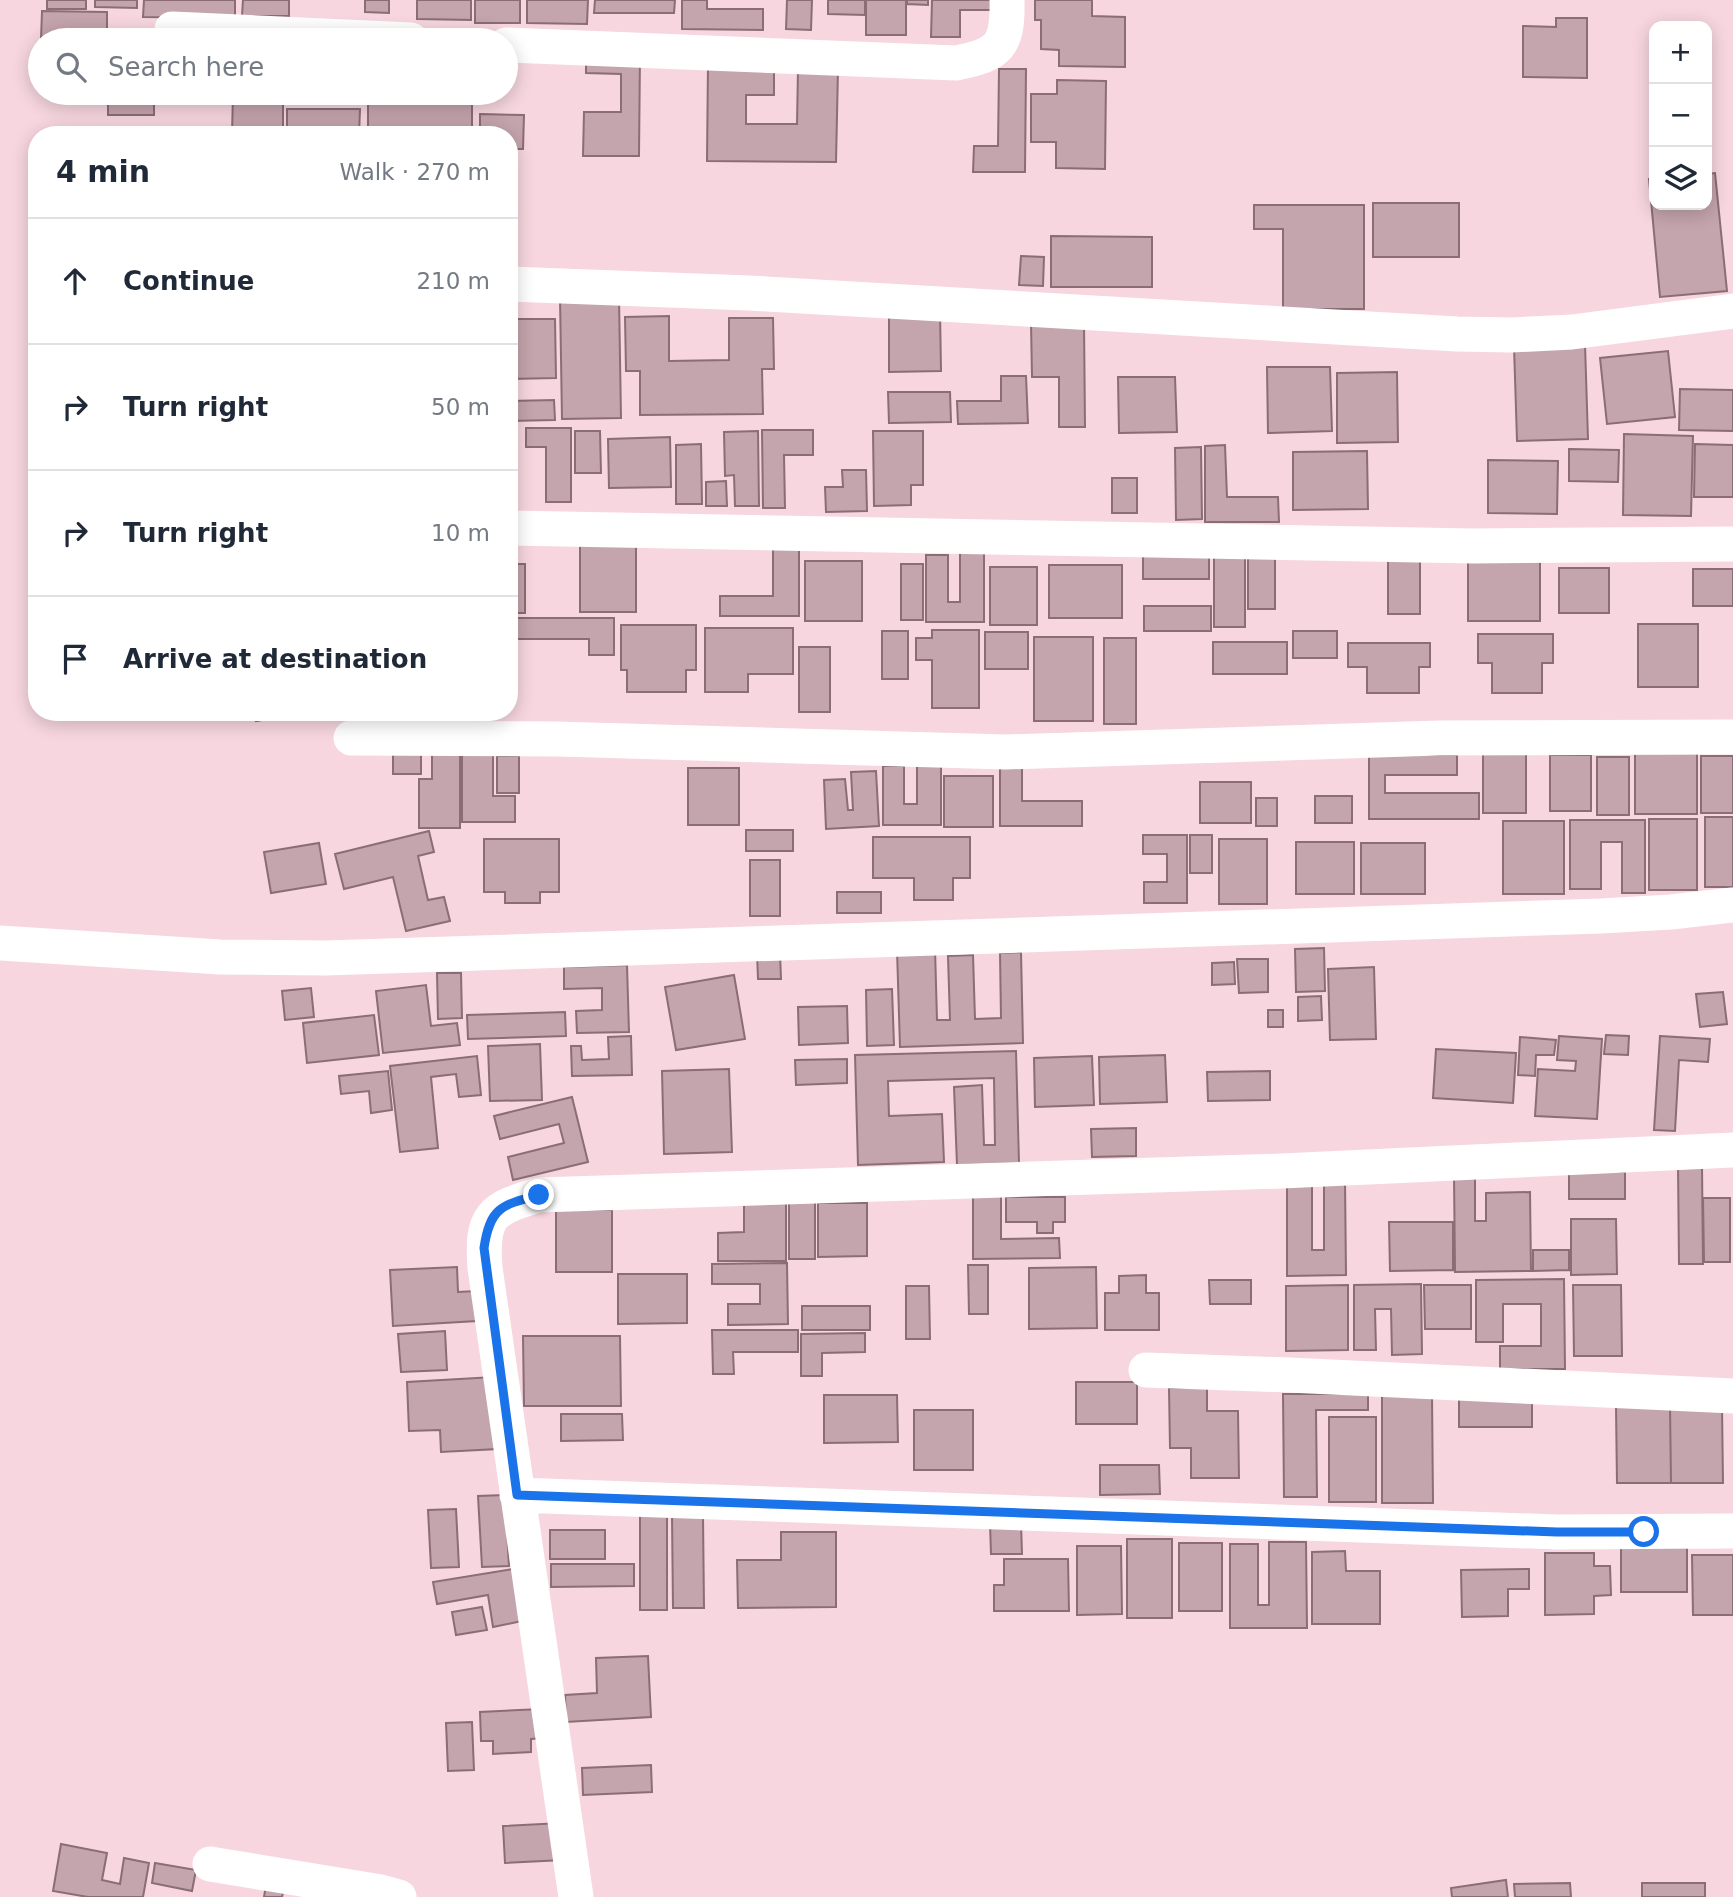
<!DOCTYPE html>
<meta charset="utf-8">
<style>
:root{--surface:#fff;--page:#f2f2f3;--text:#1f2937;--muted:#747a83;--line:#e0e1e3}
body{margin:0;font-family:"DejaVu Sans",sans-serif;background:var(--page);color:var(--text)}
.controls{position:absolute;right:21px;top:21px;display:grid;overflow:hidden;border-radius:14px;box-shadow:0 4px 18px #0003}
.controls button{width:63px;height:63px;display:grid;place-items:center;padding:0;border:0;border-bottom:2px solid var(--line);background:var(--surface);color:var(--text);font:35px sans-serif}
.stop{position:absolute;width:21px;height:21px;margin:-16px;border:5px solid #1a73e8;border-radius:50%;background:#fff}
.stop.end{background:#1a73e8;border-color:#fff;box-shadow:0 2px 7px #0008}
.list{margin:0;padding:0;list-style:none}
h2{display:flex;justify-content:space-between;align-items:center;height:91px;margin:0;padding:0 28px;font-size:30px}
h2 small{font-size:23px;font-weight:400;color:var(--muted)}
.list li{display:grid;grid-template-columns:46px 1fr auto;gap:21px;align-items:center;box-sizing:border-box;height:126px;padding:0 28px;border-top:2px solid var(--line)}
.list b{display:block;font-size:26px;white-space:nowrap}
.list em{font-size:23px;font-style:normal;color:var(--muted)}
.icon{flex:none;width:38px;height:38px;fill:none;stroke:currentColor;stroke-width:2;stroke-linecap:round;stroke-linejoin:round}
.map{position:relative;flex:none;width:1733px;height:1897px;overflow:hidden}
.search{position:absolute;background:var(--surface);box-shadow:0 4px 18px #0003;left:28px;top:28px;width:490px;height:77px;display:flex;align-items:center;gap:18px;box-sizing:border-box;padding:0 24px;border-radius:38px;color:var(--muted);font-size:26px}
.panel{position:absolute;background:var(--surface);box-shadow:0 4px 18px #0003;left:28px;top:126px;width:490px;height:595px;border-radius:28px}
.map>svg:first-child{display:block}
</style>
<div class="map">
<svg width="1733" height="1897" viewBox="0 0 1733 1897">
<rect width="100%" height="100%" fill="#f7d6df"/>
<path fill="#c4a4ad" stroke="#8a6d75" stroke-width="2" d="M47,0H86V9H47Z
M95,0H137V8L95,7Z
M144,0H235V18L143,17Z
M243,0H289V16H242Z
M365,0H389V13L365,12Z
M417,0H471V20L417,19Z
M475,0H520V23H475Z
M527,0H588L587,24L527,23Z
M595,0H675L674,13H594Z
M682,0H707V9H763V30L682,29Z
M787,0H812L811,30L786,29Z
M828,0H865V15L828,14Z
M866,0H906V35H866Z
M907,0H928V5L907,4Z
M932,0H995V10H960V37H931Z
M1035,0H1092V16L1125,17V67L1059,66V50L1041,49V20H1035Z
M42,11L107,12V40H41Z
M1556,18H1587V78L1523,77V26L1556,27Z
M586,54H640L639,156H583L584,112H621V74L586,73Z
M708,63L774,64V95H746V124H797L798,69L838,70L836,162L707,161Z
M999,69H1026L1025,172H973L974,146H998Z
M1057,80L1106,81L1105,169L1056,168V142H1031V94H1057Z
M108,93H154V115H108Z
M171,93H227V95H171Z
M233,93H283V135H232Z
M368,93L472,95V135H368Z
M287,109H360L359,135H287Z
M480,114L524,115L523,149H509V135H480Z
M1715,173L1727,291L1660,297L1649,179H1654V205H1707V174Z
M1373,203H1459V257H1373Z
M1254,205H1364V309H1283V229H1254Z
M1051,236L1152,237V287H1051Z
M1021,256L1044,257L1043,286L1019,285Z
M619,297L621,418L562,419L560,298Z
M940,310L941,371L889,372V311Z
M669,316V361L729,360V318H773L774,369H762L763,414L640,415V371H626L625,317Z
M509,319H555L556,378L510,379Z
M1084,322L1085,427H1059V377H1032L1031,323Z
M1585,344L1588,439L1517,441L1514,346Z
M1668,351L1675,417L1607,424L1600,358Z
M1267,367H1330L1332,431L1268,433Z
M1397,372L1398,442L1337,443V373Z
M1001,376H1026L1028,423L958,424L957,401H1001Z
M1118,377H1175L1177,432L1119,433Z
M1680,389L1733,390V431L1679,430Z
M888,392H950L951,422L889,423Z
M554,400L555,420L509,421V401Z
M526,428H571V502H546V447H526Z
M509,430H516L517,514L509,515Z
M762,430H813V455H784L785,508H763Z
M575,431H600L601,473H575Z
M758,431L759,506H735L734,475L725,476L724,432Z
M873,431H923V485H911V505L874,506Z
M1624,434L1693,436L1691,516L1623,515Z
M670,437L671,487L609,488L608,439Z
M701,444L702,504H676V445Z
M1695,444L1733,445V497H1694Z
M1225,445L1227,497H1278L1279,522H1205V446Z
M1201,447L1202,519L1176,520L1175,448Z
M1569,449L1619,450L1618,482L1569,481Z
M1367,451L1368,509L1293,510V452Z
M1488,460L1558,461L1557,514L1488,513Z
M842,470H866L867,511L826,512L825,487H843Z
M1112,478H1137V513H1112Z
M726,481L727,506H706V482Z
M580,543H636V612H580Z
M773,547H799V616H720V596H773Z
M960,551H984V622H926V555H948V602H960Z
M1143,554H1209V579H1143Z
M1248,554H1275V609H1248Z
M1214,556H1245V627H1214Z
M1468,558H1540V621H1468Z
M805,561H862V621H805Z
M1388,561H1420V614H1388Z
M509,564H525V613H509Z
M901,564H923V620H901Z
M1049,565H1122V618H1049Z
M990,567H1037V625H990Z
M1559,568H1609V613H1559Z
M1693,569H1733V606H1693Z
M1144,606H1211V631H1144Z
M509,618H614V655H589V639H509Z
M1638,624H1698V687H1638Z
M621,625H696V670H686V692H627V670H621Z
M705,628H793V674H748V692H705Z
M932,630H979V708H932V660H916V638H932Z
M882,631H908V679H882Z
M1293,631H1337V658H1293Z
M985,632H1028V669H985Z
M1478,634H1553V663H1542V693H1492V663H1478Z
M1034,637H1093V721H1034Z
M1104,638H1136V724H1104Z
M1213,642H1287V674H1213Z
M1348,643H1430V667H1419V693H1367V667H1348Z
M799,647H830V712H799Z
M254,712H289L290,715L256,721Z
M365,712H400V718H365Z
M393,751H421V774H393Z
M1483,752H1526V813H1483Z
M432,753H460V828H419V779H432Z
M462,753H493V796H515V822H462Z
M1635,753H1697V814H1635Z
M1369,755H1457V775H1385V793H1479V819H1369Z
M1550,755H1591V811H1550Z
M497,756H519V793H497Z
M1701,756H1733V813H1701Z
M1597,757H1629V815H1597Z
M917,763H941V825H883V766H904V804H917Z
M688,768H739V825H688Z
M1000,768H1022V801H1082V826H1000Z
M876,771L879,826L826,829L824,780L845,779L848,810H853L851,772Z
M944,776H993V827H944Z
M1200,782H1251V823H1200Z
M1315,796H1352V823H1315Z
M1256,798H1277V826H1256Z
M1705,817H1733V887H1705Z
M1649,819H1697V890H1649Z
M1570,820H1645V893H1622V842H1601V889H1570Z
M1503,821H1564V894H1503Z
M746,830H793V851H746Z
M429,831L434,852L418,856L428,900L444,897L450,921L406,931L393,877L344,889L335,854Z
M1143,835H1187V903H1144V882H1167V854H1143Z
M1190,835H1212V873H1190Z
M873,837H970V878H953V900H914V878H873Z
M484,839H559V892H540V903H505V892H484Z
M1219,839H1267V904H1219Z
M1296,842H1354V894H1296Z
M319,843L326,884L271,893L264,852Z
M1361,843H1425V894H1361Z
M750,860H780V916H750Z
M837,892H881V913H837Z
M935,948L937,1020H950L948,956L973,955L975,1019L1001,1018L1000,953L1021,952L1023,1043L900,1047L897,950Z
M1324,948L1325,991L1296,992L1295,949Z
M757,953H780L781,979H758Z
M1237,959H1268V992L1239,993Z
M1234,962L1235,984L1212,985V963Z
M627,965L629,1032L577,1033L576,1011L602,1010V988L564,989V967Z
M1374,967L1376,1039L1330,1040L1328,969Z
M437,973H461L462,1018L438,1019Z
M734,975L745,1039L676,1050L665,987Z
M426,985L431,1026L457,1023L460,1045L383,1053L376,991Z
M311,988L314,1017L285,1020L282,991Z
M892,989L894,1045L867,1046L866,990Z
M1723,992L1727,1024L1700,1027L1696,994Z
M1321,996L1322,1020L1298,1021V997Z
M847,1006L848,1043L799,1045L798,1007Z
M1268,1010H1283V1027H1268Z
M565,1012L566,1036L468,1039L467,1015Z
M374,1015L379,1055L307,1063L303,1023Z
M1606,1035L1629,1036L1628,1055L1604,1054Z
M631,1036L632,1075L572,1076L571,1046H581L582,1060L609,1059L608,1037Z
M1559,1036L1602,1039L1597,1119L1535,1116L1538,1069L1575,1071L1576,1061L1557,1060Z
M1660,1036L1710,1039L1708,1062L1679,1060L1675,1131L1654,1130Z
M1520,1037L1556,1040L1554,1055H1536L1535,1076L1518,1075Z
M540,1044L542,1100L490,1101L488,1046Z
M1436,1049L1516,1053L1513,1103L1433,1098Z
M1016,1051L1019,1163L957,1165L954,1087L982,1085L984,1145H995L994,1078L888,1081L889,1116L942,1114L944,1162L858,1165L855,1055Z
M1165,1055L1167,1102L1100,1104L1099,1057Z
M477,1056L481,1095L459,1097L456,1074L431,1077L438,1148L400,1152L390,1066Z
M1092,1056L1094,1105L1035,1107L1034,1058Z
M847,1059V1083L796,1085L795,1060Z
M729,1069L732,1152L664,1154L662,1071Z
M388,1071L392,1110L371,1113L369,1091L341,1094L339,1076Z
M1270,1071V1100L1208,1101L1207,1072Z
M572,1097L588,1162L513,1180L508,1157L564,1143L559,1124L500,1139L494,1116Z
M1136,1128V1156L1092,1157L1091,1129Z
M1678,1165H1702L1703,1264H1679Z
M1569,1172H1625V1199H1569Z
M1454,1176H1475V1221H1486V1193L1530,1192L1531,1271L1455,1272Z
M1324,1180H1345L1346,1275L1287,1276V1183H1312V1250H1324Z
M973,1196H1001V1239L1059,1238L1060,1258L973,1259Z
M1006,1197H1065V1222H1053V1233H1037V1222H1006Z
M1703,1198H1730V1262H1704Z
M744,1202H786V1261H718V1233L744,1232Z
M789,1202H815V1259H789Z
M818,1203H867V1256L818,1257Z
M556,1210H612V1272H556Z
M1571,1219H1616L1617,1274L1571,1275Z
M1389,1222H1453V1270L1390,1271Z
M1533,1250H1569V1270L1533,1271Z
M787,1263L788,1324L728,1325V1304H760V1284H712V1264Z
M968,1265H988V1314H969Z
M457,1267L458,1292L476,1291L477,1321L393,1326L390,1270Z
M1096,1267L1097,1328L1029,1329V1268Z
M618,1274H687V1323L618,1324Z
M1146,1275V1293H1159V1330H1105V1293H1119V1276Z
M1564,1279L1565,1369H1500V1346H1541V1304H1503V1342H1476V1280Z
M1209,1280H1251V1304H1210Z
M1421,1284L1422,1354L1392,1355L1391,1309H1375L1376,1350H1354V1285Z
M1348,1285V1350L1286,1351V1286Z
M1424,1285H1471V1329H1425Z
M1573,1285H1621L1622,1356H1574Z
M906,1286H929L930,1339H906Z
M802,1306H870V1330H802Z
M712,1330H798V1352H733L734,1374H713Z
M445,1331L447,1370L401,1372L398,1334Z
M865,1333V1352L822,1353V1376H801V1334Z
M523,1336H620L621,1406H524Z
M494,1377L498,1449L441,1452L440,1430L409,1431L407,1382Z
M1076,1382H1137V1424H1076Z
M1169,1388H1207V1411H1238L1239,1478H1191V1448H1170Z
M1283,1394H1368V1410H1316L1317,1497H1284Z
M1382,1394H1432L1433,1503H1382Z
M824,1395H897L898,1442L824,1443Z
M1459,1398H1532V1427H1459Z
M1670,1406L1671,1483H1617L1616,1407Z
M1670,1406H1722L1723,1483H1671Z
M914,1410H973V1470H914Z
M561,1414H622L623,1440L561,1441Z
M1329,1417H1376V1502H1329Z
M1100,1465H1159L1160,1494L1100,1495Z
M505,1495L509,1566L482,1567L478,1496Z
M456,1509L459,1567L431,1568L428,1510Z
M672,1515H703L704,1608H673Z
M640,1516H667V1610H640Z
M1021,1523L1022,1554H991L990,1524Z
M550,1530H605V1559H550Z
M781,1532H836V1607L738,1608L737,1560H781Z
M1127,1539H1172V1618H1127Z
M1269,1542H1306L1307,1628H1230V1544H1258V1605H1269Z
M1179,1543H1222V1611H1179Z
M1077,1546H1121L1122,1614L1077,1615Z
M1621,1548H1687V1592H1621Z
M1345,1551L1346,1571H1380V1624H1312V1552Z
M1545,1553H1594V1566H1610L1611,1595L1594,1596V1614L1545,1615Z
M1692,1555H1733V1615H1693Z
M1004,1559H1068L1069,1611H994V1585H1004Z
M551,1564H634V1586L551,1587Z
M513,1569L522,1621L493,1627L488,1595L437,1604L433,1582Z
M1529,1569V1589H1508V1616L1462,1617L1461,1570Z
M482,1607L487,1630L456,1635L452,1612Z
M648,1656L651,1717L566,1722L565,1695L597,1693L596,1658Z
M541,1709L543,1738L531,1739V1752L493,1754V1741H481L480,1712Z
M472,1722L474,1770L448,1771L446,1723Z
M651,1765L652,1792L583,1795L582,1768Z
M561,1823L563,1860L505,1863L503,1826Z
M61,1844L107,1853L102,1880L120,1884L124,1858L149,1863L143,1897H88L53,1891Z
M155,1863L196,1870L192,1891L152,1883Z
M1506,1880L1508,1897H1452L1451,1888Z
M1570,1883L1571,1897H1515L1514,1884Z
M1642,1883H1705V1897H1642Z
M266,1885L284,1888L282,1897H264Z"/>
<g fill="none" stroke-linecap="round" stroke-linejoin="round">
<path stroke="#fff" stroke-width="35" d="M172,29L411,40
M506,45L956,63C1000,55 1008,45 1007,0
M509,284L749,293L1457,334L1511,335L1572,332L1733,311
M509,528L1473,546L1733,544
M351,738L557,739L1006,752L1439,738L1733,737
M0,943L220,957L325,958L1601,916L1671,912L1733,905
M1146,1370L1289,1375L1733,1396
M517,1495L1557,1532L1733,1531
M210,1864L381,1892L399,1897
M576,1897L485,1268C481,1216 491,1208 539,1195L1282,1171L1733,1150"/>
</g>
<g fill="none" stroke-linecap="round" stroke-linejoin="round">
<path stroke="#1a73e8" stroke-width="9" d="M539,1195C502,1205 490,1207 484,1248L517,1495L1557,1532H1644"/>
</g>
</svg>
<div class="controls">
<button>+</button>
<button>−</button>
<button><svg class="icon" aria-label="layers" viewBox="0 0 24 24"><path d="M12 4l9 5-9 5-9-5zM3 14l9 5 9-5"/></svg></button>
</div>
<div class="stop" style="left:1644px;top:1532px"></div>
<div class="stop end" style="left:539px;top:1195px"></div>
<div class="search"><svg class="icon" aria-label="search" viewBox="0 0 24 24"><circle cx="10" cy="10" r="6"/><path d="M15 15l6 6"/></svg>Search here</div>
<section class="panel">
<h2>4 min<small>Walk · 270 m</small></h2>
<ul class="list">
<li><svg class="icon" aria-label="ahead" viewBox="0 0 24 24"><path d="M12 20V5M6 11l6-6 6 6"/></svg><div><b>Continue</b></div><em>210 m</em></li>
<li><svg class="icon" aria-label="right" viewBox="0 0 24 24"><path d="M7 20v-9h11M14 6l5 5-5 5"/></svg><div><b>Turn right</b></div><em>50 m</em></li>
<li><svg class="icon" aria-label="right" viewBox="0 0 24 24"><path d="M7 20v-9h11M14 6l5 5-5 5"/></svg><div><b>Turn right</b></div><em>10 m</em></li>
<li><svg class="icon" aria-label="arrive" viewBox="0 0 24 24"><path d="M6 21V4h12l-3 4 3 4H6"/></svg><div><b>Arrive at destination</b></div></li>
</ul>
</section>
</div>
